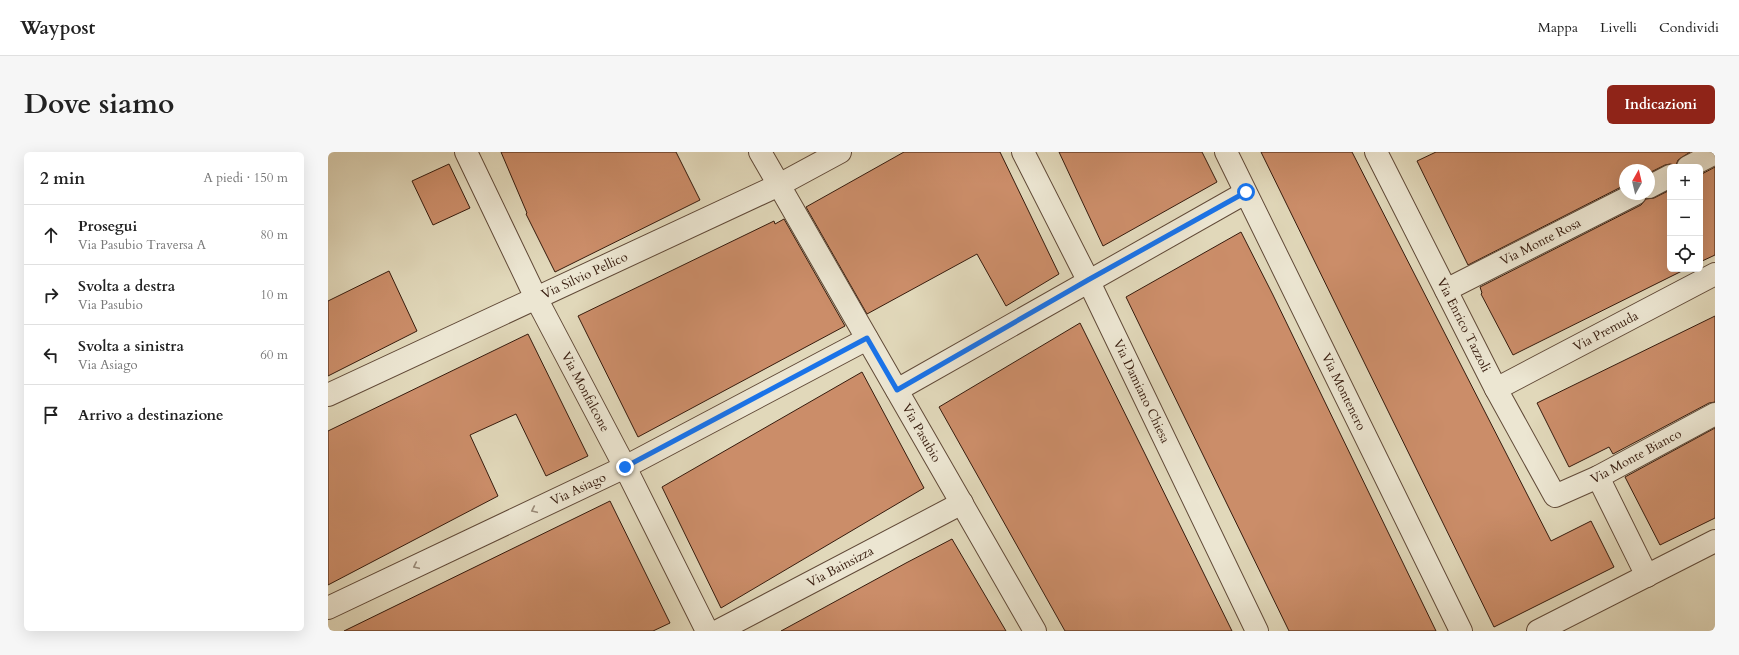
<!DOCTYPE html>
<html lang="it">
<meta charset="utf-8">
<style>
:root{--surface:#fff;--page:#f6f6f6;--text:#222;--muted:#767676;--line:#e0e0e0;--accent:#8f2418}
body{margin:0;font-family:Cardo,serif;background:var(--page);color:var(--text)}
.controls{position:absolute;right:12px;top:12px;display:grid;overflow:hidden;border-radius:6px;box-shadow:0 4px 16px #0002}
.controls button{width:36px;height:36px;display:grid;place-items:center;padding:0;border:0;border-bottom:1px solid var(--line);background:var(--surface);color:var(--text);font:20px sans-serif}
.compass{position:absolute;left:1291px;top:12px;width:36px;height:36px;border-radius:50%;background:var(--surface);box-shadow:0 4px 16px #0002;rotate:8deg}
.stop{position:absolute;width:12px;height:12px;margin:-9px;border:3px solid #1a73e8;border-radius:50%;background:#fff}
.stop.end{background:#1a73e8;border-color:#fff;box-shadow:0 1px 4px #0008}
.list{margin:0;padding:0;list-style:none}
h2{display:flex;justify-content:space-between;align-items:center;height:52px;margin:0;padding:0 16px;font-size:17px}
h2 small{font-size:13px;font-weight:400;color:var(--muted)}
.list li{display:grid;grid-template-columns:26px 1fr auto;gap:12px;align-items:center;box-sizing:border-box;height:60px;padding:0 16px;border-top:1px solid var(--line)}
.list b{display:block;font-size:15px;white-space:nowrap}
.list p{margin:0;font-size:13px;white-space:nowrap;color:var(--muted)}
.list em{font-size:13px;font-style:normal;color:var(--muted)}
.icon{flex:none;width:22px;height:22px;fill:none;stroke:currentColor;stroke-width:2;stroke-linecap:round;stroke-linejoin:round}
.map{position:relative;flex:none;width:1387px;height:479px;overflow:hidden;border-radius:6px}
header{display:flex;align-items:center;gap:24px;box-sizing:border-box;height:56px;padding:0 20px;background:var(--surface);border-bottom:1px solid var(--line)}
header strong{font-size:19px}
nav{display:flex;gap:22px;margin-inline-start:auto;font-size:14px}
.intro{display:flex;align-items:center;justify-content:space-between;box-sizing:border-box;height:96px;padding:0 24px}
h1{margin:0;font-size:28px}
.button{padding:10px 18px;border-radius:6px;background:var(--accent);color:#fff;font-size:14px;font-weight:700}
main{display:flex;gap:24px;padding:0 24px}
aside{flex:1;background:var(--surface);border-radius:6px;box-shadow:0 4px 16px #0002}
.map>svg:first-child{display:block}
</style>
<header>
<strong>Waypost</strong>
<nav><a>Mappa</a><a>Livelli</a><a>Condividi</a></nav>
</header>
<div class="intro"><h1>Dove siamo</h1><a class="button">Indicazioni</a></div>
<main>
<aside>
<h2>2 min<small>A piedi · 150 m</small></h2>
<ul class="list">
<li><svg class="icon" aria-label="ahead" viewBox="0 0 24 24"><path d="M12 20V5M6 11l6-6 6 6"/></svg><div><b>Prosegui</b><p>Via Pasubio Traversa A</p></div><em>80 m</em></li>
<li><svg class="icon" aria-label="right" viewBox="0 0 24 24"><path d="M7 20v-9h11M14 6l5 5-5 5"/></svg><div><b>Svolta a destra</b><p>Via Pasubio</p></div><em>10 m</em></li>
<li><svg class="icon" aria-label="left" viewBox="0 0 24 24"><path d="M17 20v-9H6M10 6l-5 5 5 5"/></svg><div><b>Svolta a sinistra</b><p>Via Asiago</p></div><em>60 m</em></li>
<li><svg class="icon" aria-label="arrive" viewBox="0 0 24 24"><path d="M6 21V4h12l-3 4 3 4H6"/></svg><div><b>Arrivo a destinazione</b></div></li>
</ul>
</aside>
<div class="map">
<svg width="1387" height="479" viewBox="0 0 1387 479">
<rect width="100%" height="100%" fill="#e1d8ba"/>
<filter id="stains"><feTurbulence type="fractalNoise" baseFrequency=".005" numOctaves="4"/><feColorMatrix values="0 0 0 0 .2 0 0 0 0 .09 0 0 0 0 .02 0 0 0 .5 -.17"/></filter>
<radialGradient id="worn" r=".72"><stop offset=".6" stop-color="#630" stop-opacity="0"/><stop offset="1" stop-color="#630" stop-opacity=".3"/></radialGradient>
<path fill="#cb8d69" stroke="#361b0d" d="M173,0H348L372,48L227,120L198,62L199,61Z
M576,0H672L731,122L678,154L649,102L539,162L478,55Z
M731,0H874L889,30L775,94Z
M933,0H1024L1223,389L1263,369L1286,415L1166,475Z
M1108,0H1362L1350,8L1348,13L1342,12L1337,13L1321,21V18H1297V33L1140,113L1089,9Z
M121,12L142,56L105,73L84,29Z
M1387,15V103L1372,110V23Z
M1342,38V117H1358L1185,203L1153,142L1154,141L1152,135L1313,53L1318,47L1326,46Z
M456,67L517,174L310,285L250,164L446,69L447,72Z
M913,80L945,143L1108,479H961L814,178L798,145Z
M61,119L89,179L0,224V149Z
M1387,164V250L1381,251L1285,302L1281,295L1241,315L1209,251Z
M752,171L818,304L904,479H737L611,255Z
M200,182L260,304L218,324L188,262L142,283L170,344L0,433V279Z
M534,220L596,336L393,456L334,335Z
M1387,276V366L1332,393L1297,325Z
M282,349L342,471L325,479H16Z
M624,387L678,479H453L578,411Z"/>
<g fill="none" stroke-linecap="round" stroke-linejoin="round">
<defs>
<g id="street">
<path id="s1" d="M138,0L208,146L297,315L379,479"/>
<path id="s2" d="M432,0L707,479"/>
<path id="s3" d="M695,0L760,128L929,479"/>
<path id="s4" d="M898,0L1133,479"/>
<path id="s5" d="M1048,0L1168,237L1227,344L1270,325L1387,262"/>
<path d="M1360,15L1387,1"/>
<path d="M1321,35L1342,24"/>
<path id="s6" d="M1118,138L1307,42"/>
<path id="s7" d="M1168,237L1387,122"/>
<path d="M569,238L917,41"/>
<path id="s8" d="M0,243L451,33L512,0"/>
<path d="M1270,325L1319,424"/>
<path id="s9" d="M0,456L297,315L539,187"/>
<path id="s10" d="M390,479L634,351"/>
<path d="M1210,479L1387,389"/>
</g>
</defs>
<use href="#street" stroke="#614a38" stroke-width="24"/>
<use href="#street" stroke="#ece6d2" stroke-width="22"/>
</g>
<defs><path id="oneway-chevron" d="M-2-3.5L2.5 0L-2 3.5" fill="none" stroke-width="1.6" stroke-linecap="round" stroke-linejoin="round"/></defs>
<g stroke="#9a8b79">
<use href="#oneway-chevron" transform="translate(206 358) rotate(155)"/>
<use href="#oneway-chevron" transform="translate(88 414) rotate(155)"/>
</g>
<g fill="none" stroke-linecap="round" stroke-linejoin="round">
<path stroke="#1a73e8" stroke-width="5" d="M297,315L539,186L569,238L760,128L918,40"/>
</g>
<g text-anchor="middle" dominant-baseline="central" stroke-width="4" stroke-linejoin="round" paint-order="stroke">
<g font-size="13" fill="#361b0d" stroke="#ece6d2">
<text stroke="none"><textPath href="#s6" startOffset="106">Via Monte Rosa</textPath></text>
<text stroke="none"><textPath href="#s8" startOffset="283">Via Silvio Pellico</textPath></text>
<text stroke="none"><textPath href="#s5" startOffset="194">Via Enrico Tazzoli</textPath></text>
<text stroke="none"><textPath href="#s7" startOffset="124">Via Premuda</textPath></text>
<text stroke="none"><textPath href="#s3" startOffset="267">Via Damiano Chiesa</textPath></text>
<text stroke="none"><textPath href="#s1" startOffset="268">Via Monfalcone</textPath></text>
<text stroke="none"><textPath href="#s4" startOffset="267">Via Montenero</textPath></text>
<text stroke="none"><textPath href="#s2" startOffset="324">Via Pasubio</textPath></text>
<text stroke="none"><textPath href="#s5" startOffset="478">Via Monte Bianco</textPath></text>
<text stroke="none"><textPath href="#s9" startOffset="277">Via Asiago</textPath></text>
<text stroke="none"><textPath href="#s10" startOffset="138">Via Bainsizza</textPath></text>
</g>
</g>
<rect width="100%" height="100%" filter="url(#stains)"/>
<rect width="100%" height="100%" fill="url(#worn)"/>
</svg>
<div class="controls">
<button>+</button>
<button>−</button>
<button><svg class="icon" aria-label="locate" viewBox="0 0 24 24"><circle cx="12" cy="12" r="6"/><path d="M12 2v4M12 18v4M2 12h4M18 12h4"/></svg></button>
</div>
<svg class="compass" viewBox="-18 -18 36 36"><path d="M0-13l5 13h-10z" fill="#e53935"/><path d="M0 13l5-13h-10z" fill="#767676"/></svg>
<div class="stop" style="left:918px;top:40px"></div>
<div class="stop end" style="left:297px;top:315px"></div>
</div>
</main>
